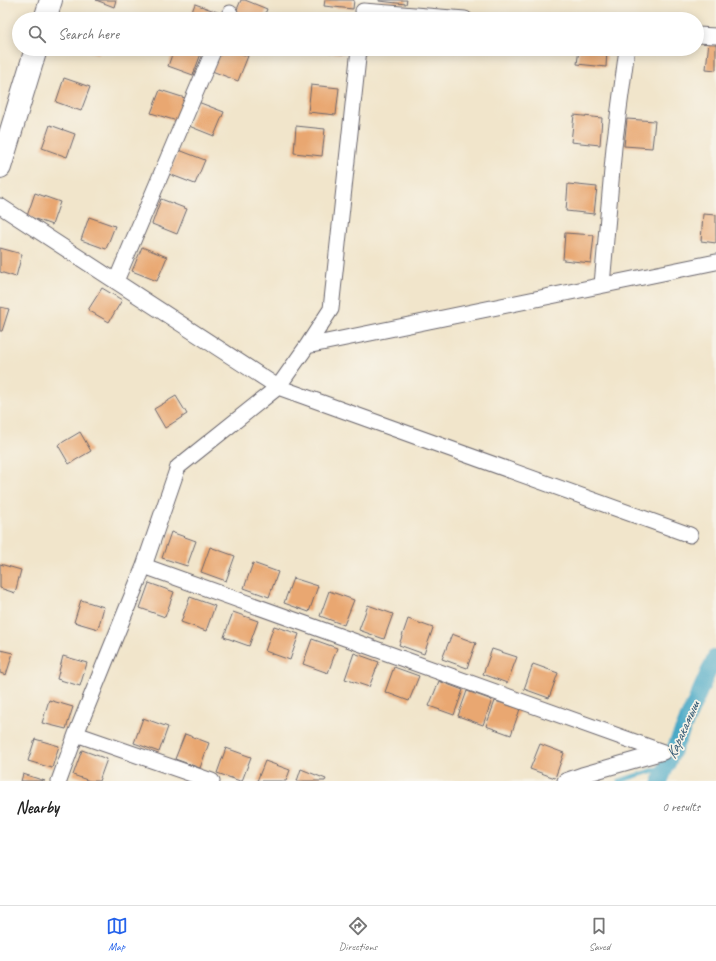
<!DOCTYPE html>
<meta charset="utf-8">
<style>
:root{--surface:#fff;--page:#f6f6f6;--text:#222;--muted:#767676;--line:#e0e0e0;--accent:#2563eb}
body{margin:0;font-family:Caveat,sans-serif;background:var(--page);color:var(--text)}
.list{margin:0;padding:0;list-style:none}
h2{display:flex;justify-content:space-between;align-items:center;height:52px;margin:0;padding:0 16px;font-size:17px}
h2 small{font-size:13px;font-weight:400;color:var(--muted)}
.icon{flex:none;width:22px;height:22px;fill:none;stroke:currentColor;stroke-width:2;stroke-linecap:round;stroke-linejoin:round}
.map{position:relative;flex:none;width:716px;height:781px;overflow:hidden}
.search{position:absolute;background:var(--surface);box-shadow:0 2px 10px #0003;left:12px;right:12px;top:12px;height:44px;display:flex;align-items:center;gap:10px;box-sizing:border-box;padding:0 14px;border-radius:22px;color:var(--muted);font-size:15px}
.sheet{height:124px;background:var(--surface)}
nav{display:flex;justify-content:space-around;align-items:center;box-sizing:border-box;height:56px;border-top:1px solid var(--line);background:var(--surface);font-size:11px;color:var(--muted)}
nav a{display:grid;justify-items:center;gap:2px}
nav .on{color:var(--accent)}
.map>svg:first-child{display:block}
</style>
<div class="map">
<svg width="716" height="781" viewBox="0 0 716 781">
<rect width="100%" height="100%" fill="#f7f3e8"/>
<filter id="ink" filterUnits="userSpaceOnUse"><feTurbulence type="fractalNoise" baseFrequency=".025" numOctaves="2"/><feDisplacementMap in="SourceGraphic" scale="8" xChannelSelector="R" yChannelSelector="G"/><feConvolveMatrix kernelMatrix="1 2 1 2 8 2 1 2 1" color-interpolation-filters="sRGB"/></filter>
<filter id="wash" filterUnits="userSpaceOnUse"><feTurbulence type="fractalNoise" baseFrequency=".012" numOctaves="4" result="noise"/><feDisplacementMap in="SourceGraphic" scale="16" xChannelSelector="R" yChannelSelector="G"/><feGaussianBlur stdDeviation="0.9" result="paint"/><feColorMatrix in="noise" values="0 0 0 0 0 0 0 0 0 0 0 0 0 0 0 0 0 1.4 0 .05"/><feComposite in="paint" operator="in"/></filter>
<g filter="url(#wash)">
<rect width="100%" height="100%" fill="#f1e5cb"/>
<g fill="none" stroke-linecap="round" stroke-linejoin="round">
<path stroke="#47a8c6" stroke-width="4.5" d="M619,781L667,766"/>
<path stroke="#47a8c6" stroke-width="16" d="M660,781L715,657H716"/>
</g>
<g id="blocks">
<path fill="#e9a771" d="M96,0H116L114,7Z
M241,0H245L267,9L263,19H233Z
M325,0H354L353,9L324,6Z
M379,0H407L406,4L379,1Z
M195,4L220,13L218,19H189Z
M709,41L716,42V70L706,69Z
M84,49H100L98,54Z
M174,49H195L202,51L193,75L168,66Z
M221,49H229L248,56L238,81L212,71Z
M315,49H344L343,54L315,51Z
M579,49H607L606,67L577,64Z
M64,78L90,87L81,111L56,102Z
M311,85L339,88L336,115L308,112Z
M160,90L185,98L177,121L151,113Z
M198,102L224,112L214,136L189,126Z
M574,115L602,118L600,145L571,142Z
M627,119L655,121L652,148L624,146Z
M50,125L75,134L67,157L42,148Z
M296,126L325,129L322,156L294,153Z
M179,150L205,160L195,184L169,174Z
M568,184L597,187L594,214L566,211Z
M35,193L60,202L52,225L27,216Z
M161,199L187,209L177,234L152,224Z
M703,214L716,215V243L701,241Z
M89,217L115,226L106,249L81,240Z
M565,233L594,235L591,263L563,260Z
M142,247L167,257L157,281L132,271Z
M0,248L22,254L16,277L0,272Z
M102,288L122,300L109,322L88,310Z
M0,307L9,309L2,331H0Z
M176,396L187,414L165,428L154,409Z
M80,432L91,451L69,464L58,445Z
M171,532L196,541L187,566L162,558Z
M210,547L235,556L226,581L201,572Z
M253,563L278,572L269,597L244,588Z
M0,564L21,570L15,593L0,588Z
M293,578L318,586L309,612L284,603Z
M149,583L174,592L165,617L140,608Z
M329,591L354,600L344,625L320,616Z
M190,597L215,606L206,631L181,622Z
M81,600L104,607L98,629L74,622Z
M368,605L393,614L384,639L359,630Z
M233,612L258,621L249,646L224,637Z
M408,619L433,628L424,654L399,645Z
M274,626L299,634L290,660L265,651Z
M452,634L476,643L467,668L442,659Z
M312,639L337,648L328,673L303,664Z
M492,649L517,657L507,683L483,674Z
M0,650L13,653L6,675L0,673Z
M354,653L379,662L369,687L345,679Z
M63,656L87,663L80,686L57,679Z
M533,664L558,673L549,698L524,689Z
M394,667L419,676L409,701L385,692Z
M439,681L463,690L454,715L429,706Z
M467,691L492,700L483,725L458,716Z
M49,700L73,707L66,729L42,723Z
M495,701L520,709L511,735L486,726Z
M143,718L168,727L159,752L134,743Z
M185,734L209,743L200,768L175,759Z
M35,739L59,746L52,768L28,761Z
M540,744L564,753L555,778L530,769Z
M226,748L251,757L242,781H240L217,773Z
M82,750L107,759L99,781H90L73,775Z
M265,761L290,770L286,781H257Z
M301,769L326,779L325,781H297Z
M23,774L45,781H21Z"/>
</g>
</g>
<g filter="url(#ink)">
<use href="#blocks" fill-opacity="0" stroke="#6a666d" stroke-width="1"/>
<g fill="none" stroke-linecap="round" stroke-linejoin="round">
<defs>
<path id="minor" d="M363,11L465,19
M227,19L230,13
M697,35L716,36
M0,206L278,387L690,535
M116,281L214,49
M602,285L614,147L627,49
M307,346L716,262
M144,566L663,752
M76,734L212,781
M59,781L76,734L144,566L178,467L278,387L307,346L331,309L359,49
M565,781L582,775L663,752"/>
<path id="highway" d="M45,19L51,0
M0,167L36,49"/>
</defs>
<use href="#minor" stroke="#6a666d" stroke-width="17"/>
<use href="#highway" stroke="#6a666d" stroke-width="24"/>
<use href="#minor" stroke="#fff" stroke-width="15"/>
<use href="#highway" stroke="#fff" stroke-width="22"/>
</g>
</g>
<g text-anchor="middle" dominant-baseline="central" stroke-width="3.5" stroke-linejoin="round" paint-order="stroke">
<g font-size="15" font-style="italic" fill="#315873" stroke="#f7f3e8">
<text transform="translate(683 730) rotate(-66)">Каракамыш</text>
</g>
</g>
</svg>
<div class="search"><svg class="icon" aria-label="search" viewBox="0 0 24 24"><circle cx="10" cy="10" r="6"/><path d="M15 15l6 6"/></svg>Search here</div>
</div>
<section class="sheet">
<h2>Nearby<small>0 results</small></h2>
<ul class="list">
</ul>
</section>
<nav>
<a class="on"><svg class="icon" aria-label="map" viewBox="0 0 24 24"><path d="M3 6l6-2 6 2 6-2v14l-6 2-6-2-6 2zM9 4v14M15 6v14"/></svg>Map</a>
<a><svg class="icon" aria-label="directions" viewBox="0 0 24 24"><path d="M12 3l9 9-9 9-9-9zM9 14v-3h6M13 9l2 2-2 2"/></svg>Directions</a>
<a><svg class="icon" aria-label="saved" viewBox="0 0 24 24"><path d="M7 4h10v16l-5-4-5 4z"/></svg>Saved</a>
</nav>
